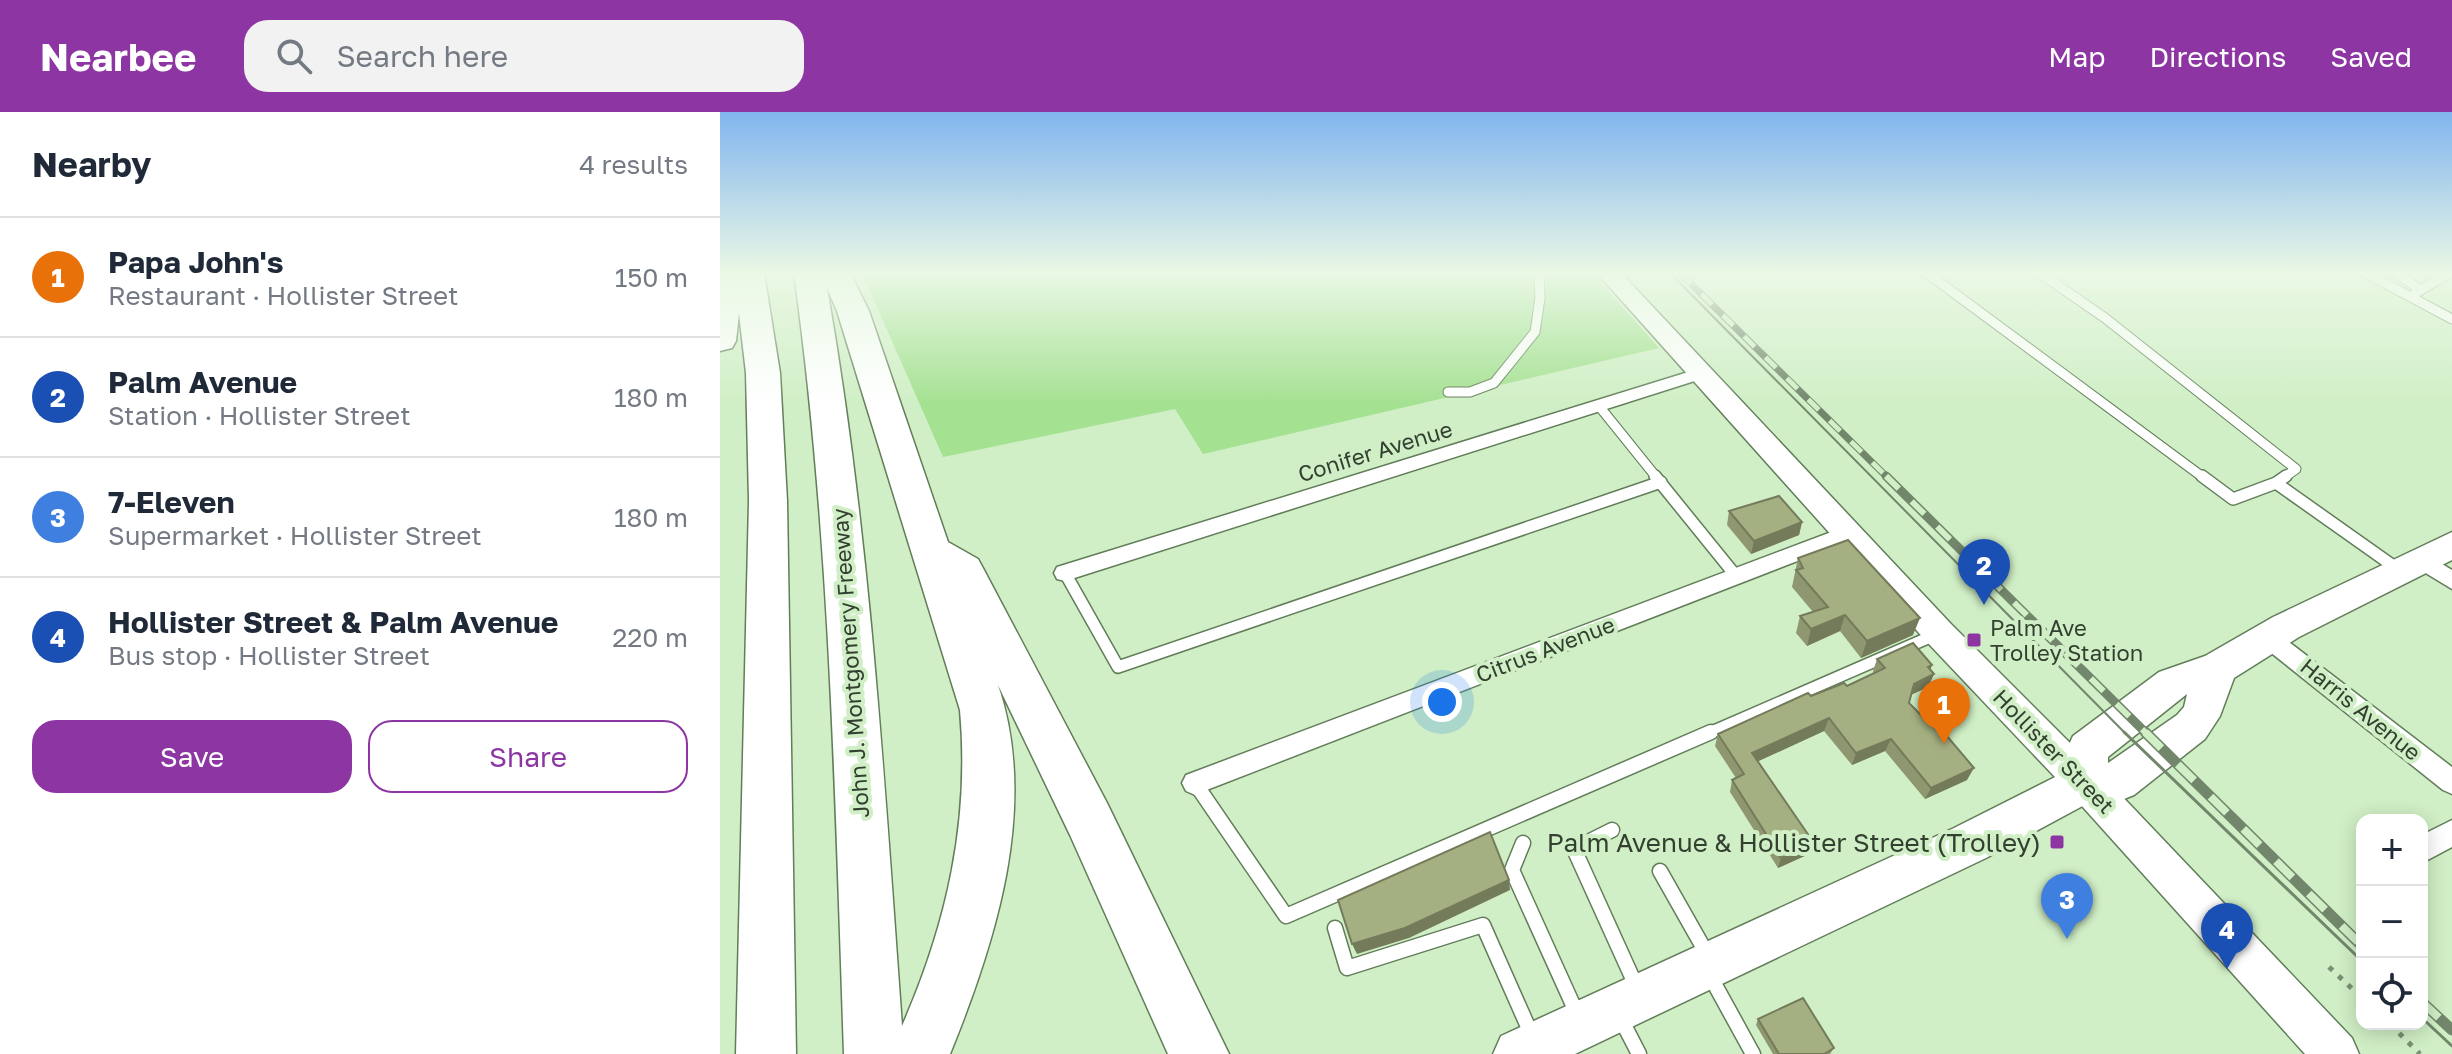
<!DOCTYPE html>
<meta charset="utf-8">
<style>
:root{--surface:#fff;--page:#f2f2f3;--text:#1f2937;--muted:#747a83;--line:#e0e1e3;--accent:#8d36a3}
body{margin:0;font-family:"Golos Text",sans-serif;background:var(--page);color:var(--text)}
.controls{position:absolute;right:24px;bottom:24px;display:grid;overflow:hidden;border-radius:16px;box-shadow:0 4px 20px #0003}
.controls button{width:72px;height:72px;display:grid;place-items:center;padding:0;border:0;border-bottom:2px solid var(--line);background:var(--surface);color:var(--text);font:40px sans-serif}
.you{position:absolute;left:722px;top:590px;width:28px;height:28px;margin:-20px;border:6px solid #fff;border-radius:50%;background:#1a73e8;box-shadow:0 0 0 12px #1a73e833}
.badge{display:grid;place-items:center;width:52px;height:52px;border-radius:50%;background:var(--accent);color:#fff;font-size:26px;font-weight:700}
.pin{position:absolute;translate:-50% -66px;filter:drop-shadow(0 2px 4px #0008)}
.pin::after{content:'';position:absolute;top:42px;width:28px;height:24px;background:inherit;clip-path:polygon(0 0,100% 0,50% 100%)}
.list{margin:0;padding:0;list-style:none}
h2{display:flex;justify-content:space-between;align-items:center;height:104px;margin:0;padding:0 32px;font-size:34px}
h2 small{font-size:26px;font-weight:400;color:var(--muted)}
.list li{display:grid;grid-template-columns:52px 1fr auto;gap:24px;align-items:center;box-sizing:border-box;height:120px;padding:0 32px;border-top:2px solid var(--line)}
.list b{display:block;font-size:30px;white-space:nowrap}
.list p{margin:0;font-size:26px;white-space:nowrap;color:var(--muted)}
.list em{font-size:26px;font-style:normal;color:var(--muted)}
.actions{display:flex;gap:16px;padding:24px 32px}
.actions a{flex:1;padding:18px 0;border:2px solid var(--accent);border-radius:24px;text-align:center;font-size:28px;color:var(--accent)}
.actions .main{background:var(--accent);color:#fff}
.icon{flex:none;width:44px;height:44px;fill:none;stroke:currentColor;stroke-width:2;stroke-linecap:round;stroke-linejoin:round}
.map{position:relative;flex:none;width:1732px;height:942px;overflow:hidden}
header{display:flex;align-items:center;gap:48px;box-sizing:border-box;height:112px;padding:0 40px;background:var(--accent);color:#fff}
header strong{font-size:38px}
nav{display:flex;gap:44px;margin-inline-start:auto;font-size:28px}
.search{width:560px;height:72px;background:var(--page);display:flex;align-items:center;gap:20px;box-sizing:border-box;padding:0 28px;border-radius:24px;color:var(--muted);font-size:30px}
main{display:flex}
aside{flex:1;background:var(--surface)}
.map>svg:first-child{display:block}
</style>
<header>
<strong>Nearbee</strong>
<div class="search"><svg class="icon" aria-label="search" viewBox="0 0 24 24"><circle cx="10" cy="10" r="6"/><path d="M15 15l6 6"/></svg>Search here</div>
<nav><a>Map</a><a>Directions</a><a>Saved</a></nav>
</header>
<main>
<aside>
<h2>Nearby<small>4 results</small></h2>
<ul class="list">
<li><span class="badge" style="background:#e8710a">1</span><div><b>Papa John's</b><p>Restaurant · Hollister Street</p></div><em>150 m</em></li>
<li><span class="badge" style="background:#1a4fb4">2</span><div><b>Palm Avenue</b><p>Station · Hollister Street</p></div><em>180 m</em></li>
<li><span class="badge" style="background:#3f7fe0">3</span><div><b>7-Eleven</b><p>Supermarket · Hollister Street</p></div><em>180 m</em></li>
<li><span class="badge" style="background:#1a4fb4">4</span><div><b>Hollister Street &amp; Palm Avenue</b><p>Bus stop · Hollister Street</p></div><em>220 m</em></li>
</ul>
<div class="actions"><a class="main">Save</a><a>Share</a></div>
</aside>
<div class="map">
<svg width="1732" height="942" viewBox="0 0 1732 942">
<rect width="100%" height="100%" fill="#d0efc6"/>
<path fill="#a4e191" d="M142,161H872L939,236L483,342L455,297L223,345Z"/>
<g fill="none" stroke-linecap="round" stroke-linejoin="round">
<defs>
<path id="lane-far2" d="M1207,161L1484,366
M1320,161L1385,206L1576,357L1563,366
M1646,161L1732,207
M1676,161L1701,178
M1691,184L1729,161
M728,280H750L774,271L815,220L820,186L819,161
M879,294L937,366"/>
<path id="lane-far1" d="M935,364L1016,464
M1482,364L1513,387L1556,371L1566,364
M1556,371L1679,458
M345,461L398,555L941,370
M987,622L1217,522"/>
<path id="lane" d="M475,671L566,804L991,620
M892,718L854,737L917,876
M803,731L792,758L858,904
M940,759L987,842
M615,816L627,856L763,813L813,926
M989,862L1033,942
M901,907L919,942"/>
<path id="street" d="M978,257L987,262L984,266L345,469L337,467L334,461L337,455Z
M1130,413L1137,416L1141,421L1137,426L484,679L475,683L466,679L462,671L466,663Z
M1702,440L1732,458V477L1694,454L1691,448L1694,442Z
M1548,517L1556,520L1732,655V682L1723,678L1540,532L1536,526L1540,520Z
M1732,708V735L1702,751V723Z"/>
<path id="secondary" d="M877,161H901L1231,512L1378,659L1632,926L1639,942H1585L1352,683L1207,530Z"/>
<path id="primary" d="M1732,420V448L1579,525L1514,566L1500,604L1485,627L1414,683L1399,689L1370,690L1266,746L855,942H773L781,924L1234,716L1345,660L1347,637L1353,624L1439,560L1485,544L1553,505ZM1467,582L1464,595L1457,603L1388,651V645Z"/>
<path id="highway" d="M0,161H44L60,261L67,389L76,942H16L29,389L26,261L19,201L16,229L12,236L0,239Z
M74,161H130L149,199L228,430L258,447L264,458L387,691L509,942H448L350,723L278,573C319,694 276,829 230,942H124C115,681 110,420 74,161ZM107,176L117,199L240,598C250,709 227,812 182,914C164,667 150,420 107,176Z"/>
</defs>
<use href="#lane-far2" stroke="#617d59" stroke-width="11"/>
<use href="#lane-far1" stroke="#617d59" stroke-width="14"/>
<use href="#lane" stroke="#617d59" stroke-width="17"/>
<use href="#street" stroke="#617d59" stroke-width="3"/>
<use href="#secondary" stroke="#617d59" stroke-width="3"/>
<use href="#primary" stroke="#617d59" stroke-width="3"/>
<use href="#highway" stroke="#617d59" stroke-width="3"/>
<path stroke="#7b9175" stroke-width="5" stroke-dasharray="5 8" stroke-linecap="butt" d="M1609,855L1642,886
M1670,912L1700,942"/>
<use href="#lane-far2" stroke="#fff" stroke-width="9"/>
<use href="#lane-far1" stroke="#fff" stroke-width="11"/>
<use href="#lane" stroke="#fff" stroke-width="14"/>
<use href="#street" fill="#fff" fill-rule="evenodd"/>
<use href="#secondary" fill="#fff" fill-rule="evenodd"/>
<use href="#primary" fill="#fff" fill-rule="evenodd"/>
<use href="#highway" fill="#fff" fill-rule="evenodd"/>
<path stroke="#72866c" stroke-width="2" d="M950,161L1406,622"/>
<path stroke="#72866c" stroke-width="3" d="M1404,620L1642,849
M1702,906L1732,934"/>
<defs>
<path id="rail-far2" d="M960,161L1168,366"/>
<path id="rail-far1" d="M1166,364L1427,622"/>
<path id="rail" d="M1425,620L1642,834
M1702,890L1732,918"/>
</defs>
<use href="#rail-far2" stroke="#72866c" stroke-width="7"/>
<use href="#rail-far1" stroke="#72866c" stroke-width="9"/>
<use href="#rail" stroke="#72866c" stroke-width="11"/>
<use href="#rail-far2" stroke="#d0efc6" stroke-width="5" stroke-dasharray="15" stroke-linecap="butt"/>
<use href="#rail-far1" stroke="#d0efc6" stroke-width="6" stroke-dasharray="18" stroke-linecap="butt"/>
<use href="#rail" stroke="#d0efc6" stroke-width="8" stroke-dasharray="23" stroke-linecap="butt"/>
</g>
<path fill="#8e9770" d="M1009,399L1082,410L1079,423L1031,442L1007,413Z
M1078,446L1193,523L1141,546L1120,519L1087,534L1076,521L1080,504L1093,500L1072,475Z
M1157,547L1210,558L1214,562L1208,575L1191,583L1189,591L1247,668L1205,687L1165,639L1132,653L1104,619L1038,649L1094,731L1089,742L1058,756L1010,680L1012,668L1016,666L995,634L998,622L1091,584L1127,574L1154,561L1153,559Z
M1038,907L1114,936L1110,942H1053L1036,913Z"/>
<path fill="#747b5b" d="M1082,410L1079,423L1031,442L1034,429Z
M1125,503L1120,519L1087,534L1091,517Z
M1200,506L1193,523L1141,546L1147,529Z
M1212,553L1207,566L1214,562L1208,575L1188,584L1194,572L1208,555Z
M1109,606L1104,619L1030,653L1032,641Z
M1171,627L1165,639L1132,653L1136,641Z
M1254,656L1247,668L1205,687L1211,676Z
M1094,731L1089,742L1058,756L1061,746Z
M789,768L790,778L689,826L637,842L632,832Z"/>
<path fill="#a5b082" stroke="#747b5b" stroke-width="2" d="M1059,384L1082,410L1034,429L1009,399Z
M1128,428L1200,506L1147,529L1125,503L1091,517L1080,504L1108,495L1076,458L1083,456L1078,446Z
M1193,531L1212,553L1208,555L1214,562L1194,572L1189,591L1204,606L1210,604L1254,656L1211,676L1171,627L1136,641L1109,606L1032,641L1094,731L1061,746L1012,668L1024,662L998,622L1088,581L1091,584L1124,571L1127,574L1165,556L1157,547Z
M770,720L789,768L685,816L632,832L618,788Z
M1083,886L1114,936L1104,942H1059L1038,907Z"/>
<linearGradient id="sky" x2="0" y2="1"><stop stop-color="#82b5ef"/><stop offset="0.55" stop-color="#eaf8e5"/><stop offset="1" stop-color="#eaf8e5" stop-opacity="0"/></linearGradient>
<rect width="1732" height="293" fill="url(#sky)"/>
<g fill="#8d36a3" stroke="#d0efc6" stroke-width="3">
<rect x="1246" y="520" width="16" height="16" rx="4"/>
<rect x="1329" y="722" width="16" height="16" rx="4"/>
</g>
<g text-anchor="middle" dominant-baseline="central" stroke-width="8" stroke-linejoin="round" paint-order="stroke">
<g font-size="22" fill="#334030" stroke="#d0efc6">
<text transform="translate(655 339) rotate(-17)">Conifer Avenue</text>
<text transform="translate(825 537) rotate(-21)">Citrus Avenue</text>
<text transform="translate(130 551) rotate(-94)">John J. Montgomery Freeway</text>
<text transform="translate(1641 597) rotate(39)">Harris Avenue</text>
<text transform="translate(1334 639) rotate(46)">Hollister Street</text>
</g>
<g font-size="22" fill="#334030" stroke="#d0efc6" text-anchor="start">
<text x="1270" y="515">Palm Ave<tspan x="1270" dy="25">Trolley Station</tspan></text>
</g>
<g font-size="26" fill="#334030" stroke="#d0efc6" text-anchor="end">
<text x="1321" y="730">Palm Avenue &amp; Hollister Street (Trolley)</text>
</g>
</g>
</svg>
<div class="controls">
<button>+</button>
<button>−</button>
<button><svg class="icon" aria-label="locate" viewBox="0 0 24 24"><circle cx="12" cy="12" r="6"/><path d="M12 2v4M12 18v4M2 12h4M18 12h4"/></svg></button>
</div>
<div class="you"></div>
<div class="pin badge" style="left:1224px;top:632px;background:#e8710a">1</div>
<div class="pin badge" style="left:1264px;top:493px;background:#1a4fb4">2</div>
<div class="pin badge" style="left:1347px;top:827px;background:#3f7fe0">3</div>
<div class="pin badge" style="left:1507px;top:857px;background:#1a4fb4">4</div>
</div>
</main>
